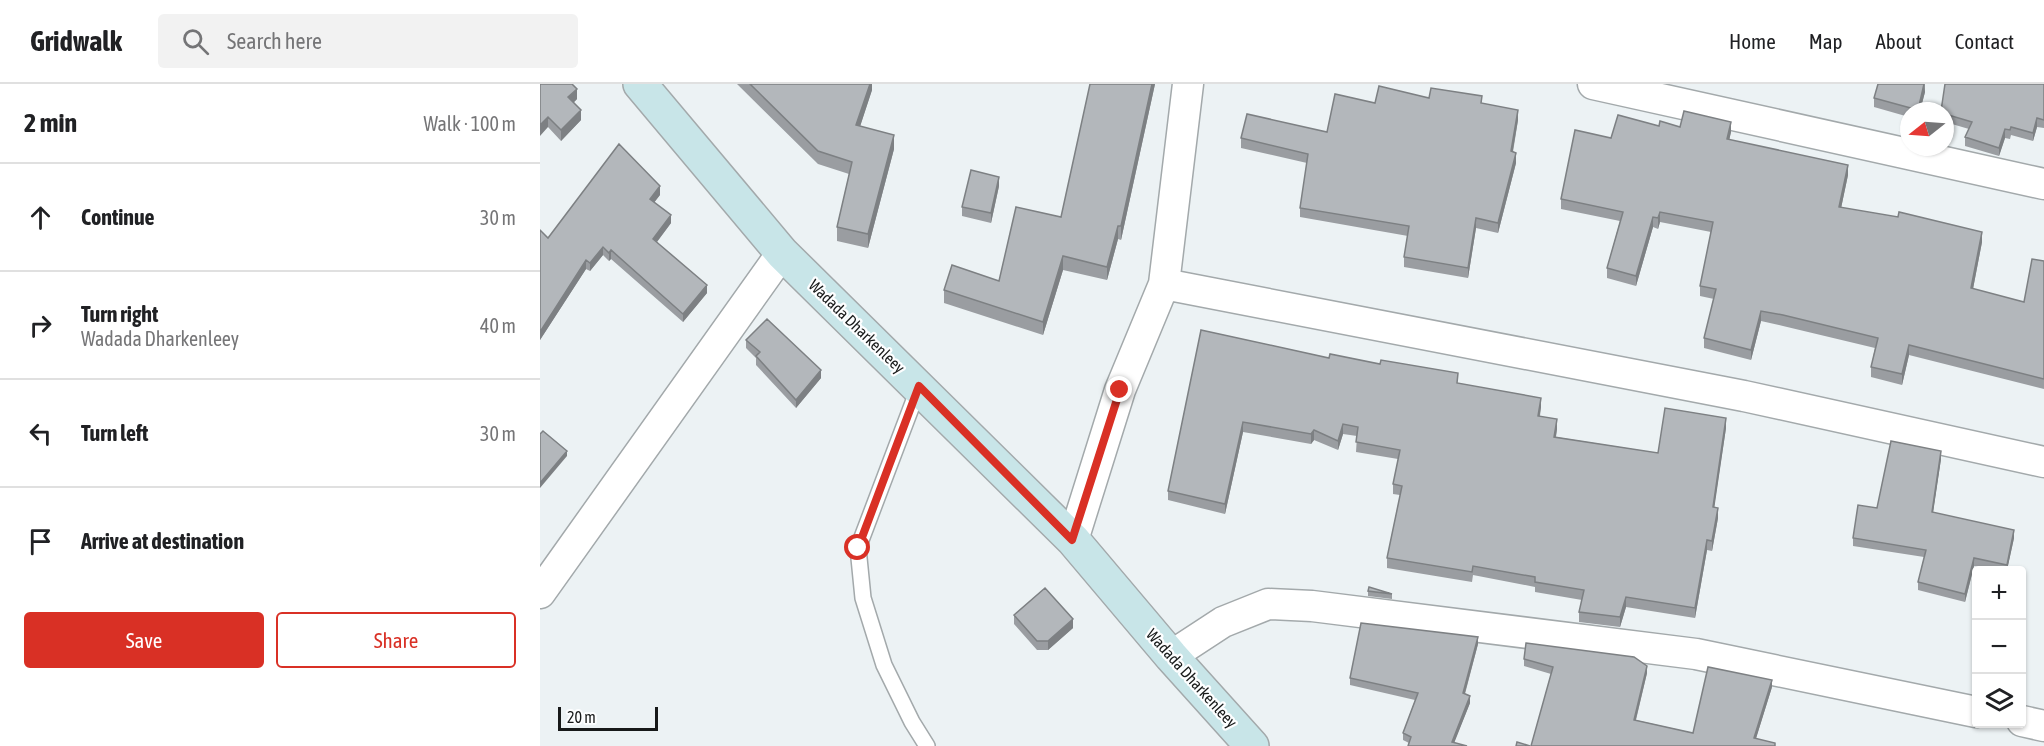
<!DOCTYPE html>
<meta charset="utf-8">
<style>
:root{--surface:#fff;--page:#f2f2f2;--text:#202124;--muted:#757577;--line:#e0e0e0;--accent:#d93025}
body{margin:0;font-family:"Asap Condensed",sans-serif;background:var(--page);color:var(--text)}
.controls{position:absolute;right:18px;bottom:18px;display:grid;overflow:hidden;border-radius:6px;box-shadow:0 2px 4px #0004}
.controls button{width:54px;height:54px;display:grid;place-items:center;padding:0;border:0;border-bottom:2px solid var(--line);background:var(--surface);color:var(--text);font:30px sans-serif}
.compass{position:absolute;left:1360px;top:18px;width:54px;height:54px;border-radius:50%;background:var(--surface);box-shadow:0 2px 4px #0004;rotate:253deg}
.scale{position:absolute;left:18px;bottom:15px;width:100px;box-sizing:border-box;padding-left:6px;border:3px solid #171919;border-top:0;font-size:16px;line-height:21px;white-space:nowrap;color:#171919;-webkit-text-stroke:4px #fdfeff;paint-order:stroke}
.stop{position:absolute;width:18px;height:18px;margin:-14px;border:4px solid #d93025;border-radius:50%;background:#fff}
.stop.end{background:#d93025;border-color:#fff;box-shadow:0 2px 6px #0008}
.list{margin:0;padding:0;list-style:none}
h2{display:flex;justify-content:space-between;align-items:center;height:78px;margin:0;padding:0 24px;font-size:26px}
h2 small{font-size:20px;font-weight:400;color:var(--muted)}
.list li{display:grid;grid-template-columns:39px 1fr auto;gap:18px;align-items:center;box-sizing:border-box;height:108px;padding:0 24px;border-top:2px solid var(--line)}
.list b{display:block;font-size:22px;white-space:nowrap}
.list p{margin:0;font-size:20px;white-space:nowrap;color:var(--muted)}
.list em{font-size:20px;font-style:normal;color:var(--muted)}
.actions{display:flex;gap:12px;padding:18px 24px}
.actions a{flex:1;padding:14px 0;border:2px solid var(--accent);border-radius:6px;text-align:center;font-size:21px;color:var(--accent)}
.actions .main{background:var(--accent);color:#fff}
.icon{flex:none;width:33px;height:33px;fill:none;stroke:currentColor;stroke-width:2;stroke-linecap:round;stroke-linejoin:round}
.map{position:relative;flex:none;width:1504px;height:662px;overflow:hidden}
header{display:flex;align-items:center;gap:36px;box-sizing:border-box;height:84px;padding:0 30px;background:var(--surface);border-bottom:2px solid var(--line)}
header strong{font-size:28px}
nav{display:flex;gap:33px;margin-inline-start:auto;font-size:21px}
.search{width:420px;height:54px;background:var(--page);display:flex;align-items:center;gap:15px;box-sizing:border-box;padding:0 21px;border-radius:6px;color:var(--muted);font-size:22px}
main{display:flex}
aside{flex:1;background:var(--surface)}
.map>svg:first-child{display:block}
</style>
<header>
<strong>Gridwalk</strong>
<div class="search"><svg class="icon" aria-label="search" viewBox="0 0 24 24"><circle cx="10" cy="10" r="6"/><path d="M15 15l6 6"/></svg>Search here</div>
<nav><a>Home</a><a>Map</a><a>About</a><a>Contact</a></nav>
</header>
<main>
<aside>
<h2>2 min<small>Walk · 100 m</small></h2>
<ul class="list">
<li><svg class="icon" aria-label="ahead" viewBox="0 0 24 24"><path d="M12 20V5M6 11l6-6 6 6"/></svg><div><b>Continue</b></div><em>30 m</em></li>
<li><svg class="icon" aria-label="right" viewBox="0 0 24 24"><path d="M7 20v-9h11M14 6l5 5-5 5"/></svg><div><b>Turn right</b><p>Wadada Dharkenleey</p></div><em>40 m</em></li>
<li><svg class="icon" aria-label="left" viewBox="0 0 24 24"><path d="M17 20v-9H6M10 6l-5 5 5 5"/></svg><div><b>Turn left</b></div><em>30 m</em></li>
<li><svg class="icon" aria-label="arrive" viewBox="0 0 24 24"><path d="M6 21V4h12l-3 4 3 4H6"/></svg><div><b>Arrive at destination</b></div></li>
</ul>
<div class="actions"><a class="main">Save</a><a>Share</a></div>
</aside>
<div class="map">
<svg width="1504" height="662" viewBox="0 0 1504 662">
<rect width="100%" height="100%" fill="#ecf2f4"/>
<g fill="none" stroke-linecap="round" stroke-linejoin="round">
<defs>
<path id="service" d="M379,303L318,464L323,514L344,581L372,638L387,662"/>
<path id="minor" d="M1053,0L1504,100
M624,200L1204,312L1504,378
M533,456L580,306L624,200L648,0
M0,509L242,169
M631,572L683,538L728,520L772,522L1156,570L1436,628
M1482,637L1504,642"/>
<path id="secondary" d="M100,0L242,169L533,456L631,572L712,662"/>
</defs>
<use href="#service" stroke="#a3a9ab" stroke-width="18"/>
<use href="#minor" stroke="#a3a9ab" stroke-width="33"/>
<use href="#secondary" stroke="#a3a9ab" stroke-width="36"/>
<use href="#service" stroke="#fff" stroke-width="15"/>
<use href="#minor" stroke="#fff" stroke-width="30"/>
<use href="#secondary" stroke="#c8e5e8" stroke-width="33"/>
</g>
<path fill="#9a9da1" d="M0,0L37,15L34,18L41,36L21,57L8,43Z
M197,0H332V6L320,42L354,65L328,164L297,157V143L309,90L278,80Z
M550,0H615L581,156L578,155L567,196L523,186L503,251L404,219V206L459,197L521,133Z
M1385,0V8L1380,27H1369V33L1334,23V14Z
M1504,0V44L1497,43L1493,57L1471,51L1470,55L1465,54L1459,72L1425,62V53L1429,45L1405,38V27Z
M889,14L942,20L978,36L973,68L976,79L958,149L936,144L928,194L864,183V173L868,152L760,133V124L767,79L701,64V54L787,48L835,19Z
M1119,42L1140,43L1191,48L1189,56L1308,91L1301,124L1442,158L1433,205L1484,218L1504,177V305L1369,271L1362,301L1331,293V283L1335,264L1243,242L1221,237L1211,276L1164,264V254L1174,215L1160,212V202L1171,148L1120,138L1118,145L1113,143L1096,202L1067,194V184L1080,137L1021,125V115L1071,54Z
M459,102L451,139L422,132V123Z
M120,111L114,118L131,139L117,158L167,209L143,238L71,175L69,177L63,171L50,187L46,185L0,256V146L8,154Z
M661,246L789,274L918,299L1001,323L1000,332L1017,345L1016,353L1118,369L1186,344L1174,423L1178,434L1172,467L1167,466L1155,534L1086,523L1080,543L1039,538V528L1042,516L995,508V503L933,491L932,498L847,484V474L860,411L853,410V400L858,375L816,368L817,352L803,350L798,366L774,356L771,360L703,348L685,430L628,416V407Z
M206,256L281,294L256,324L216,281V274L206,264Z
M1401,375L1393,428L1474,454L1467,486H1457L1434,482L1425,518L1378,506V498L1384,473L1313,462V454L1337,424Z
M828,507L852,510V515L828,512Z
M474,531L533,544L508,566H497L474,540Z
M938,560L925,610L930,619L914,658L869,659L863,656V649L875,616L810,601V594Z
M984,575L1107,589L1096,636L1153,649L1232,603L1216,654L1235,662H991L1011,590L984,582Z"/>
<path fill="#7d8083" d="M330,0H332V6L316,55V41Z
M612,0H615L581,156V142Z
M1384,0L1385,8L1380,27H1378Z
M37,5V15L28,24V13Z
M41,26V36L21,57V46Z
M978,26V36L971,77V67Z
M8,33V43L0,52V41Z
M1497,34V43L1493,57V49Z
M1191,38V48L1187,66V55Z
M1465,45V54L1459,72V64Z
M354,51V65L328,164V150Z
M976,69V79L958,149V139Z
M1308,81V91L1299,134V123Z
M459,93V102L451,139V129Z
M120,102V111L110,124V115Z
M1120,128V138L1118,145V134Z
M131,131V139L113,163V155Z
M1113,133V143L1096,202V192Z
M936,134V144L928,194V184Z
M578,142V155L567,196V183Z
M1442,148V158L1431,215V204Z
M63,163V171L50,187V179Z
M71,166V175L69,177V169Z
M523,172V186L503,251V238Z
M46,176V185L0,256V248Z
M167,201V209L143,238V230Z
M1221,227V237L1211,276V266Z
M1369,261V271L1362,301V290Z
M281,286V294L256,324V316Z
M1001,314V323L998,341V332Z
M1186,334V344L1173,433V423Z
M1017,335V345L1014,363V353Z
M703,338V348L685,430V420Z
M803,340V350L798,366V357Z
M774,346V356L771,360V350Z
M27,367V372L0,404V399Z
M1401,367V375L1392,436V428Z
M1178,424V434L1172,467V457Z
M1474,446V454L1467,486V481Z
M1167,456V466L1155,534V524Z
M1434,474V482L1425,518V510Z
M1086,513V523L1080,543V533Z
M533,535V544L508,566V557Z
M938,553V560L923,616V609Z
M1107,582V589L1094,643V636Z
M1232,596V603L1214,661V654Z
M930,612V619L913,662L912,658Z"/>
<path fill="#b3b7bb" stroke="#7d8083" stroke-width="1.5" d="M0,0H32L37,5L28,13L41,26L21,46L8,33L0,41Z
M210,0H330L316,41L354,51L328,150L297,143L312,78L278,67Z
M550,0H612L581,142H578L567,183L523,172L503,238L404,206L412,181L459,197L476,123L521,133Z
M1338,0H1384L1378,26L1334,14Z
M1405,0H1504V36L1497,34L1493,49L1471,43L1470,46L1465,45L1459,64L1425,53L1432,38L1405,30V27H1401Z
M839,2L889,14L891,4L942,12L941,19L978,26L971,67L976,69L958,139L936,134L928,184L864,173L869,142L760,124L768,70L701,54L707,30L787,48L795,10L835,19Z
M1144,27L1191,38L1187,55L1308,81L1299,123L1358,133L1359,128L1442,148L1431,204L1484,218L1492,175L1504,177V295L1369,261L1362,290L1331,283L1338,254L1243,231L1221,227L1211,266L1164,254L1176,205L1160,202L1173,138L1120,128L1118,134L1113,133L1096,192L1067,184L1083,128L1021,115L1035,46L1071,54L1078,31L1119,42L1120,37L1140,43Z
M79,60L120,102L110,115L131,131L113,155L167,201L143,230L71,166L69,169L63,163L50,179L46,176L0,248V146L8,154Z
M431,86L459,93L451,129L422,123Z
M227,235L281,286L256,316L216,272L220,268L206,256Z
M661,246L789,274L790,270L840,280L841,276L918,289L917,299L1001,314L998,332L1017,335L1014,353L1118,369L1125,324L1186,334L1173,423L1178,424L1172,457L1167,456L1155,524L1086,513L1080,533L1039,528L1044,506L995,498V493L933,482L932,488L847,474L862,402L853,400L860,366L816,358L818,343L803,340L798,357L774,346L771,350L703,338L685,420L628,407Z
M3,347L27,367L0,399V350Z
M1351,357L1401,367L1392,428L1474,446L1467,481L1434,474L1425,510L1378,498L1386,466L1313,454L1318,421L1337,424Z
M829,503L852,510L828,507Z
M505,504L533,535L508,557H497L474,531Z
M821,539L938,553L923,609L930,612L912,658L927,662H868L871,653L863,649L878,609L810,594Z
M986,559L1094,573L1107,582L1094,636L1153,649L1168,583L1232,596L1214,654L1235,659V662H991L1013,583L984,575Z
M977,658L990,662H976Z"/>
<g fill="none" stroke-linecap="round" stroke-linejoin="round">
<path stroke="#d93025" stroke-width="8" d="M318,464L379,302L532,456L580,306"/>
</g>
<g text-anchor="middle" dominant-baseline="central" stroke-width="4.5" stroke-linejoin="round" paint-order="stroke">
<g font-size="16" fill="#171919" stroke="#fdfeff">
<text transform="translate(317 242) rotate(44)">Wadada Dharkenleey</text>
<text transform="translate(652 594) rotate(48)">Wadada Dharkenleey</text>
</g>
</g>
</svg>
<div class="controls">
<button>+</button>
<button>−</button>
<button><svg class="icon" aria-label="layers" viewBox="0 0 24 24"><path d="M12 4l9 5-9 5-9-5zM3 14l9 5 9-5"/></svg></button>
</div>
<svg class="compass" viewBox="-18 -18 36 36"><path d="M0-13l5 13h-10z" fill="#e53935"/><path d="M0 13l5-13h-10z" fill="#757577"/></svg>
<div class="scale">20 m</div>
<div class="stop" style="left:318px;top:464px"></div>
<div class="stop end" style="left:580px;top:306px"></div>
</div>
</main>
